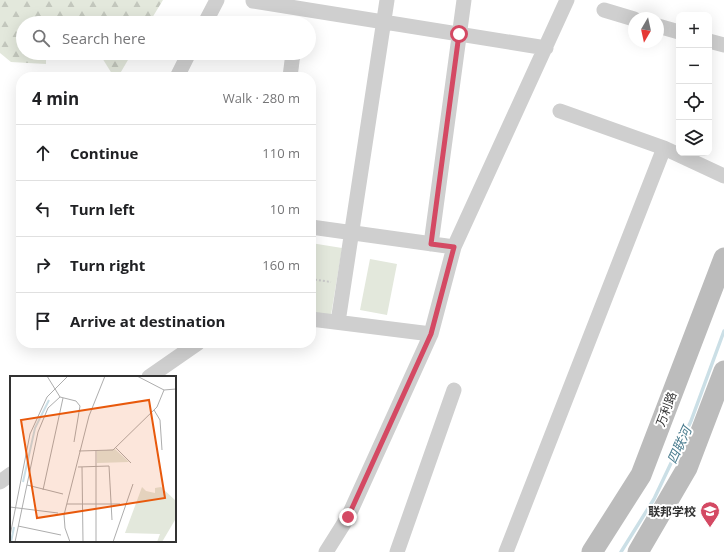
<!DOCTYPE html>
<meta charset="utf-8">
<style>
:root{--surface:#fff;--page:#f2f2f2;--text:#202124;--muted:#757577;--line:#e0e0e0}
body{margin:0;font-family:"Open Sans","Noto Sans SC",sans-serif;background:var(--page);color:var(--text)}
.controls{position:absolute;right:12px;top:12px;display:grid;overflow:hidden;border-radius:8px;box-shadow:0 4px 16px #0002}
.controls button{width:36px;height:36px;display:grid;place-items:center;padding:0;border:0;border-bottom:1px solid var(--line);background:var(--surface);color:var(--text);font:20px sans-serif}
.compass{position:absolute;left:628px;top:12px;width:36px;height:36px;border-radius:50%;background:var(--surface);box-shadow:0 4px 16px #0002;rotate:189deg}
.stop{position:absolute;width:12px;height:12px;margin:-9px;border:3px solid #d44963;border-radius:50%;background:#fff}
.stop.end{background:#d44963;border-color:#fff;box-shadow:0 1px 4px #0008}
.list{margin:0;padding:0;list-style:none}
h2{display:flex;justify-content:space-between;align-items:center;height:52px;margin:0;padding:0 16px;font-size:17px}
h2 small{font-size:13px;font-weight:400;color:var(--muted)}
.list li{display:grid;grid-template-columns:26px 1fr auto;gap:12px;align-items:center;box-sizing:border-box;height:56px;padding:0 16px;border-top:1px solid var(--line)}
.list b{display:block;font-size:15px;white-space:nowrap}
.list em{font-size:13px;font-style:normal;color:var(--muted)}
.icon{flex:none;width:22px;height:22px;fill:none;stroke:currentColor;stroke-width:2;stroke-linecap:round;stroke-linejoin:round}
.map{position:relative;flex:none;width:724px;height:552px;overflow:hidden}
.search{position:absolute;background:var(--surface);box-shadow:0 4px 16px #0002;left:16px;top:16px;width:300px;height:44px;display:flex;align-items:center;gap:10px;box-sizing:border-box;padding:0 14px;border-radius:22px;color:var(--muted);font-size:15px}
.panel{position:absolute;background:var(--surface);box-shadow:0 4px 16px #0002;left:16px;top:72px;width:300px;height:276px;border-radius:16px}
.map>svg:first-child{display:block}
</style>
<div class="map">
<svg width="724" height="552" viewBox="0 0 724 552">
<defs>
<pattern id="forest-firs" width="22" height="20" patternUnits="userSpaceOnUse"><rect width="22" height="20" fill="#e3e8dc"/><path d="M5 1l3.5 6h-7zM16 11l3.5 6h-7z" fill="#c3c7bd"/></pattern>
</defs>
<rect width="100%" height="100%" fill="#fff"/>
<path fill="url(#forest-firs)" d="M0,0H163L149,23H23V53H46V64L11,62L0,53Z
M99,53H132L118,77H114Z"/>
<path fill="#e3e8dc" d="M311,243L342,248L331,315L311,312Z
M370,259L397,264L387,315L360,310Z"/>
<g fill="none" stroke-linecap="round" stroke-linejoin="round">
<path stroke="#cbdfe6" stroke-width="3.5" d="M621,552L654,499L691,421L724,331"/>
<path stroke="#c9c9c9" stroke-width="2" stroke-dasharray="2 2" stroke-linecap="butt" d="M311,279L331,282"/>
<path stroke="#cfcfcf" stroke-width="15" d="M253,1L546,48
M604,10L634,19
M205,23L217,0
M658,26L679,32
M709,41L724,45
M177,77L189,53
M290,77L293,53
M560,111L664,148L724,176
M311,227L454,247
M431,244L464,0
M311,319L431,334
M338,322L387,0
M149,377L198,343
M0,482L11,474
M326,552L348,517L431,334L454,247L567,0
M397,552L454,390
M506,552L664,148"/>
<path stroke="#bcbcbc" stroke-width="21" d="M592,552L641,475L724,258
M638,552L687,468L724,371"/>
</g>
<g fill="none" stroke-linecap="round" stroke-linejoin="round">
<path stroke="#d44963" stroke-width="5" d="M348,517L431,334L454,247L431,244L459,34"/>
</g>
<defs>
<symbol id="school-pin" viewBox="-11 -11 22 30"><path d="M0 17L-7.5 6A9.5 9.5 0 1 1 7.5 6Z" fill="#d44963" stroke="#fff"/><path d="M0-5L7-2L0 1L-7-2ZM-4 1L0 2.5L4 1V4Q0 6-4 4Z" fill="#fff"/></symbol>
</defs>
<g fill-rule="evenodd">
<use href="#school-pin" x="699" y="500" width="22" height="30"/>
</g>
<g text-anchor="middle" dominant-baseline="central" stroke-width="4" stroke-linejoin="round" paint-order="stroke">
<g font-size="12" fill="#323232" stroke="#fff">
<text transform="translate(666 409) rotate(-69)">万利路</text>
</g>
<g font-size="12" font-weight="bold" fill="#323232" stroke="#fff" text-anchor="end">
<text x="696" y="511">联邦学校</text>
</g>
<g font-size="13" font-style="italic" fill="#477a8d" stroke="#fff">
<text transform="translate(679 445) rotate(-65)">四联河</text>
</g>
</g>
<g transform="translate(10 376)">
<rect width="166" height="166" fill="#fff"/>
<path d="M132,111L136,115L145,117V112L151,111L166,125L165,144L152,166H147L150,158L115,157Z" fill="#e3e8dc"/>
<path d="M105,73L119,86L87,87V75Z" fill="#e3e8dc"/>
<path fill="none" stroke="#cbdfe6" stroke-width="2" d="M13,106L25,52L39,24M1,166L4,151"/>
<path fill="none" stroke="#adadad" stroke-width="1" d="M37,0L50,21L66,25L70,30L64,66M127,0L154,14L166,13M144,34L150,44L152,74M105,71L121,87M86,74V166M69,75L103,74L147,31L154,14M68,91L99,90L102,144M72,91L73,166M17,109L53,118M33,114L53,22M57,128H110M0,131L48,137M8,150L51,159M0,160L20,58L37,21L58,0M5,166L28,56L38,32L50,21M60,166L55,152L54,139L79,40L95,0M103,166L123,108"/>
<path fill="#e8590c" fill-opacity="0.15" stroke="#e8590c" stroke-width="2" d="M139,24L155,122L27,142L11,44Z"/>
<rect width="166" height="166" fill="none" stroke="#323232" stroke-width="2"/>
</g>
</svg>
<div class="controls">
<button>+</button>
<button>−</button>
<button><svg class="icon" aria-label="locate" viewBox="0 0 24 24"><circle cx="12" cy="12" r="6"/><path d="M12 2v4M12 18v4M2 12h4M18 12h4"/></svg></button>
<button><svg class="icon" aria-label="layers" viewBox="0 0 24 24"><path d="M12 4l9 5-9 5-9-5zM3 14l9 5 9-5"/></svg></button>
</div>
<svg class="compass" viewBox="-18 -18 36 36"><path d="M0-13l5 13h-10z" fill="#e53935"/><path d="M0 13l5-13h-10z" fill="#757577"/></svg>
<div class="stop" style="left:459px;top:34px"></div>
<div class="stop end" style="left:348px;top:517px"></div>
<div class="search"><svg class="icon" aria-label="search" viewBox="0 0 24 24"><circle cx="10" cy="10" r="6"/><path d="M15 15l6 6"/></svg>Search here</div>
<section class="panel">
<h2>4 min<small>Walk · 280 m</small></h2>
<ul class="list">
<li><svg class="icon" aria-label="ahead" viewBox="0 0 24 24"><path d="M12 20V5M6 11l6-6 6 6"/></svg><div><b>Continue</b></div><em>110 m</em></li>
<li><svg class="icon" aria-label="left" viewBox="0 0 24 24"><path d="M17 20v-9H6M10 6l-5 5 5 5"/></svg><div><b>Turn left</b></div><em>10 m</em></li>
<li><svg class="icon" aria-label="right" viewBox="0 0 24 24"><path d="M7 20v-9h11M14 6l5 5-5 5"/></svg><div><b>Turn right</b></div><em>160 m</em></li>
<li><svg class="icon" aria-label="arrive" viewBox="0 0 24 24"><path d="M6 21V4h12l-3 4 3 4H6"/></svg><div><b>Arrive at destination</b></div></li>
</ul>
</section>
</div>
